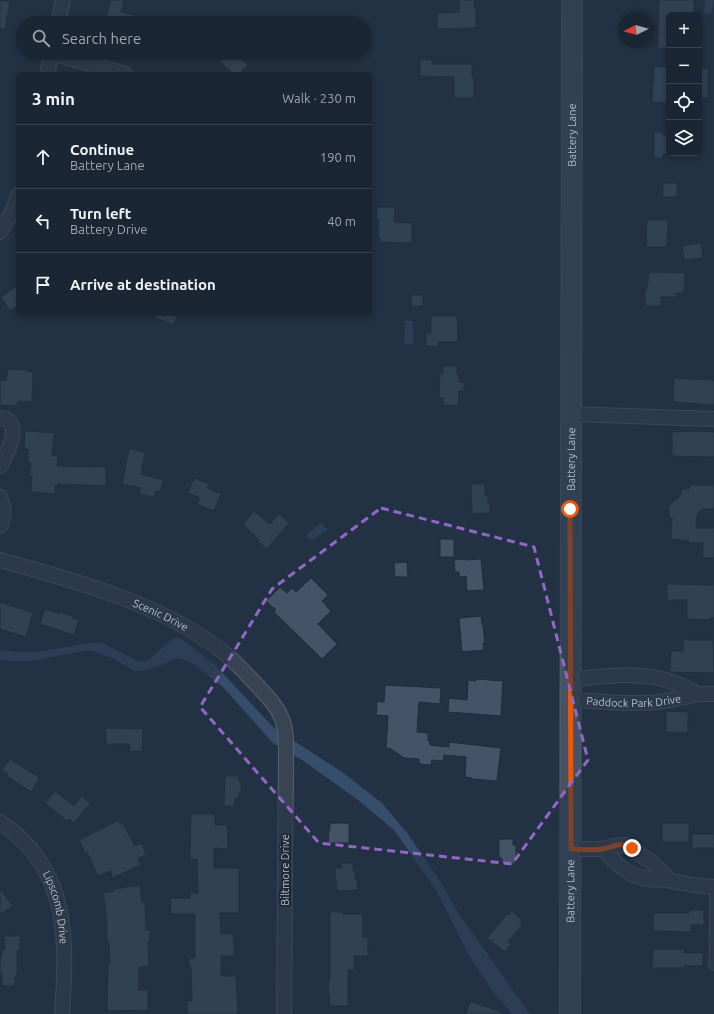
<!DOCTYPE html>
<meta charset="utf-8">
<style>
:root{--surface:#1a2633;--page:#232e3b;--text:#f1f3f6;--muted:#9fa5ac;--line:#38434e}
body{margin:0;font-family:Ubuntu,sans-serif;background:var(--page);color:var(--text)}
.controls{position:absolute;right:12px;top:12px;display:grid;overflow:hidden;border-radius:6px;box-shadow:0 2px 6px #0003}
.controls button{width:36px;height:36px;display:grid;place-items:center;padding:0;border:0;border-bottom:1px solid var(--line);background:var(--surface);color:var(--text);font:20px sans-serif}
.compass{position:absolute;left:618px;top:12px;width:36px;height:36px;border-radius:50%;background:var(--surface);box-shadow:0 2px 6px #0003;rotate:264deg}
.stop{position:absolute;width:12px;height:12px;margin:-9px;border:3px solid #ea580c;border-radius:50%;background:#fff}
.stop.end{background:#ea580c;border-color:#fff;box-shadow:0 1px 4px #0008}
.list{margin:0;padding:0;list-style:none}
h2{display:flex;justify-content:space-between;align-items:center;height:52px;margin:0;padding:0 16px;font-size:17px}
h2 small{font-size:13px;font-weight:400;color:var(--muted)}
.list li{display:grid;grid-template-columns:26px 1fr auto;gap:12px;align-items:center;box-sizing:border-box;height:64px;padding:0 16px;border-top:1px solid var(--line)}
.list b{display:block;font-size:15px;white-space:nowrap}
.list p{margin:0;font-size:13px;white-space:nowrap;color:var(--muted)}
.list em{font-size:13px;font-style:normal;color:var(--muted)}
.icon{flex:none;width:22px;height:22px;fill:none;stroke:currentColor;stroke-width:2;stroke-linecap:round;stroke-linejoin:round}
.map{position:relative;flex:none;width:714px;height:1014px;overflow:hidden}
.search{position:absolute;background:var(--surface);box-shadow:0 2px 6px #0003;left:16px;top:16px;width:356px;height:44px;display:flex;align-items:center;gap:10px;box-sizing:border-box;padding:0 14px;border-radius:22px;color:var(--muted);font-size:15px}
.panel{position:absolute;background:var(--surface);box-shadow:0 2px 6px #0003;left:16px;top:72px;width:356px;height:244px;border-radius:6px}
.map>svg:first-child{display:block}
</style>
<div class="map">
<svg width="714" height="1014" viewBox="0 0 714 1014">
<rect width="100%" height="100%" fill="#233244"/>
<path fill="#364e6c" d="M705,0H714L712,12L709,14H705L703,12L705,4Z
M405,321H413V344H404Z
M323,522L324,527L328,530L313,539L308,538L307,535L308,532L312,531L314,528Z
M174,638H179L186,642L216,666L274,728L342,772L382,803L407,833L421,853L442,884L459,914L530,1014H512L494,993L468,954L436,890L394,830L358,800L305,762L273,743L223,687L192,663L179,658L147,670L134,671L115,659L89,650L32,661H10L0,659V650L18,652H38L90,643H102L138,661L148,660Z"/>
<path fill="#445468" stroke="#1f2b3a" d="M0,0L10,2L5,29L0,28Z
M111,0H124L121,12L150,19V23H105Z
M459,0H474V8H476V27H474V28L437,29V13L459,12Z
M659,0H694V15H669V48H658Z
M211,53H235L248,65L239,74H233Z
M420,59L432,60V64H472V77H474V98H454V77L420,76Z
M654,66L667,67V68H669V103L652,102Z
M699,69H708V98H699Z
M654,132H663V135H669V154H663V158H654Z
M663,183H677V197H663Z
M377,207H395L394,222L412,223V243L380,242V238H378L379,220H377Z
M647,220H668L667,247H646Z
M701,243L703,258L684,260L682,246Z
M649,272L685,273L684,293H676V297H661V306H645V289H647Z
M18,285V305L10,311L1,297Z
M411,295H423V306L412,307Z
M147,314H178L173,325Z
M431,316H457L458,342H438V347L426,346V333H431Z
M443,366H457V374H459V382H464V391H459L458,406L443,405V398H439L440,374H443Z
M8,369L27,370V371L33,372L32,402L18,401L17,406L0,405V380L6,381Z
M674,378L714,380V405L673,402Z
M25,431L54,433L52,456H58L57,466L106,467V486L58,484V486H55V494L31,492L32,476H30L31,463H28V449H24Z
M698,431L714,432V457L672,456V432Z
M129,448L145,453L141,474L163,480L160,492L156,491L154,497L139,494L141,488L122,484Z
M194,478L209,484L207,488L221,494L214,511L197,504L200,498L188,493Z
M471,484H485V496H488V503H490V513L472,514Z
M690,485H714V509H702L697,515L696,528H714V558H703V543H689V541L671,539L672,518H669V506L681,495V489H689Z
M254,511L270,524L279,514L289,523L267,549L258,542L259,540L243,524Z
M440,539H454V557H440Z
M465,559V560L481,559L484,590L467,591L466,576L459,577V572H455L454,560Z
M407,562L408,577H395L394,563Z
M311,578L328,595L322,601L331,611L318,624L337,644L322,659L274,612L276,610L266,601L280,587L287,593L292,588L296,592Z
M667,584L714,585V618H710V620L687,619V600H667Z
M0,602L33,613L26,637L0,629Z
M45,609L59,614L60,612L73,616L72,618L79,620L74,635L40,624Z
M481,616L482,625H483L485,643H483L484,650L462,652L459,618Z
M683,640H713L714,673L670,672L671,651H683Z
M476,679L503,681L501,716L448,712L449,698L467,700L468,680L476,681Z
M385,685L441,688L440,704L419,702L417,732L428,733V741H430V745L449,747V742L501,748L497,781L472,779V778L465,777L466,757L444,755L443,761L432,760L431,765L419,764V759L404,758L391,749L386,748L388,716L376,715L377,701L384,702Z
M666,711L688,712V733L666,732Z
M106,728L143,729L142,751H130L129,744H106Z
M10,759L40,778L31,792L7,776L8,774L2,770Z
M225,776H239V781H241V793H239V798L235,799V806H224Z
M55,791L74,806L82,796L90,803L74,823L69,819L67,821L45,803Z
M191,814H215V825H227L228,849L214,848V868H239V913H220L221,934L233,933L235,956H221V976H236L238,1014H187V1001H192L191,967H189V958H195V914H171L170,898H190V893H198L197,859H190Z
M117,821L123,824L135,846L142,843L146,855L138,858L141,865L112,878L111,871L98,876L87,852L85,853L79,840Z
M330,823H349V843H328L329,830H330Z
M662,823H689V842H662Z
M692,834H714V848H692Z
M499,839H513V845H516V864H502V858H499Z
M341,863H353V871H355L356,880H357L358,890L337,891L335,871L336,868H341Z
M140,885L142,902H145L146,930H150V942H148L149,966L139,967V990H148V1010L107,1011L108,963H110L109,942H107V920L103,893L114,891V889Z
M0,889L13,906L0,915Z
M689,910H704V925H691V932L653,931V913H689Z
M512,911L522,920L520,923L522,925L508,942L511,944L505,952L487,938L507,914L509,915Z
M330,912H343V914H363V937L368,938V956H354L355,970H348V1006H330L328,984L329,979H330Z
M4,936H20V951H17V973L16,978H15V986H2V974H0V958L2,957V950H5Z
M653,949H684V953H703V966H685V968H652Z
M470,1001L504,1013L503,1014H466Z"/>
<g fill="none" stroke-linecap="round" stroke-linejoin="round">
<defs>
<path id="lane" d="M713,966L714,887"/>
<g id="street">
<path d="M58,23L63,0"/>
<path d="M52,53L125,74"/>
<path d="M47,74L52,53"/>
<path d="M0,232L13,210L18,195"/>
<path d="M571,414L714,419"/>
<path d="M0,418C25,419 7,454 0,466"/>
<path d="M0,497C3,506 6,517 0,526"/>
<path id="s1" d="M0,560C75,581 160,603 222,651C233,660 243,670 253,681C263,692 276,704 282,719C287,731 286,745 286,758L284,1014"/>
<path d="M698,694H714"/>
<path id="s2" d="M570,699C600,702 642,706 670,700C679,699 688,696 698,694C689,690 681,685 672,682C642,671 602,676 570,680"/>
<path id="s3" d="M0,822C70,869 67,939 62,1014"/>
<path d="M571,849H603L613,846L625,845L650,861L670,880"/>
<path d="M603,849C615,863 629,877 649,879C656,880 664,879 671,881C685,884 699,886 714,887"/>
</g>
<g id="secondary">
<path id="s4" d="M570,1014L572,0"/>
</g>
</defs>
<use href="#lane" stroke="#566270" stroke-width="9"/>
<use href="#street" stroke="#566270" stroke-width="16"/>
<use href="#secondary" stroke="#566270" stroke-width="22"/>
<use href="#lane" stroke="#384453" stroke-width="7"/>
<use href="#street" stroke="#384453" stroke-width="14"/>
<use href="#secondary" stroke="#465367" stroke-width="20"/>
</g>
<g fill="none" stroke-linecap="round" stroke-linejoin="round">
<path stroke="#ea580c" stroke-width="5" d="M570,509L571,849C581,849 593,851 602,849C615,847 619,841 632,848"/>
</g>
<path d="M0 0H714V1014H0ZM381,508L534,547L588,760L512,864L319,843L200,707L272,589Z" fill="#233244" fill-opacity=".55" fill-rule="evenodd"/>
<path fill="none" stroke="#9267c5" stroke-width="3" stroke-dasharray="8 5" stroke-linejoin="round" d="M381,508L534,547L588,760L512,864L319,843L200,707L272,589Z"/>
<g text-anchor="middle" dominant-baseline="central" stroke-width="4" stroke-linejoin="round" paint-order="stroke">
<g font-size="11" fill="#b5bfcd" stroke="#1d2938">
<text stroke="none"><textPath href="#s4" startOffset="879">Battery Lane</textPath></text>
<text stroke="none"><textPath href="#s4" startOffset="555">Battery Lane</textPath></text>
<text stroke="none"><textPath href="#s1" startOffset="170">Scenic Drive</textPath></text>
<text stroke="none"><textPath href="#s2" startOffset="64">Paddock Park Drive</textPath></text>
<text transform="translate(285 870) rotate(-90)">Biltmore Drive</text>
<text stroke="none"><textPath href="#s4" startOffset="123">Battery Lane</textPath></text>
<text stroke="none"><textPath href="#s3" startOffset="106">Lipscomb Drive</textPath></text>
</g>
</g>
</svg>
<div class="controls">
<button>+</button>
<button>−</button>
<button><svg class="icon" aria-label="locate" viewBox="0 0 24 24"><circle cx="12" cy="12" r="6"/><path d="M12 2v4M12 18v4M2 12h4M18 12h4"/></svg></button>
<button><svg class="icon" aria-label="layers" viewBox="0 0 24 24"><path d="M12 4l9 5-9 5-9-5zM3 14l9 5 9-5"/></svg></button>
</div>
<svg class="compass" viewBox="-18 -18 36 36"><path d="M0-13l5 13h-10z" fill="#e53935"/><path d="M0 13l5-13h-10z" fill="#9fa5ac"/></svg>
<div class="stop" style="left:570px;top:509px"></div>
<div class="stop end" style="left:632px;top:848px"></div>
<div class="search"><svg class="icon" aria-label="search" viewBox="0 0 24 24"><circle cx="10" cy="10" r="6"/><path d="M15 15l6 6"/></svg>Search here</div>
<section class="panel">
<h2>3 min<small>Walk · 230 m</small></h2>
<ul class="list">
<li><svg class="icon" aria-label="ahead" viewBox="0 0 24 24"><path d="M12 20V5M6 11l6-6 6 6"/></svg><div><b>Continue</b><p>Battery Lane</p></div><em>190 m</em></li>
<li><svg class="icon" aria-label="left" viewBox="0 0 24 24"><path d="M17 20v-9H6M10 6l-5 5 5 5"/></svg><div><b>Turn left</b><p>Battery Drive</p></div><em>40 m</em></li>
<li><svg class="icon" aria-label="arrive" viewBox="0 0 24 24"><path d="M6 21V4h12l-3 4 3 4H6"/></svg><div><b>Arrive at destination</b></div></li>
</ul>
</section>
</div>
